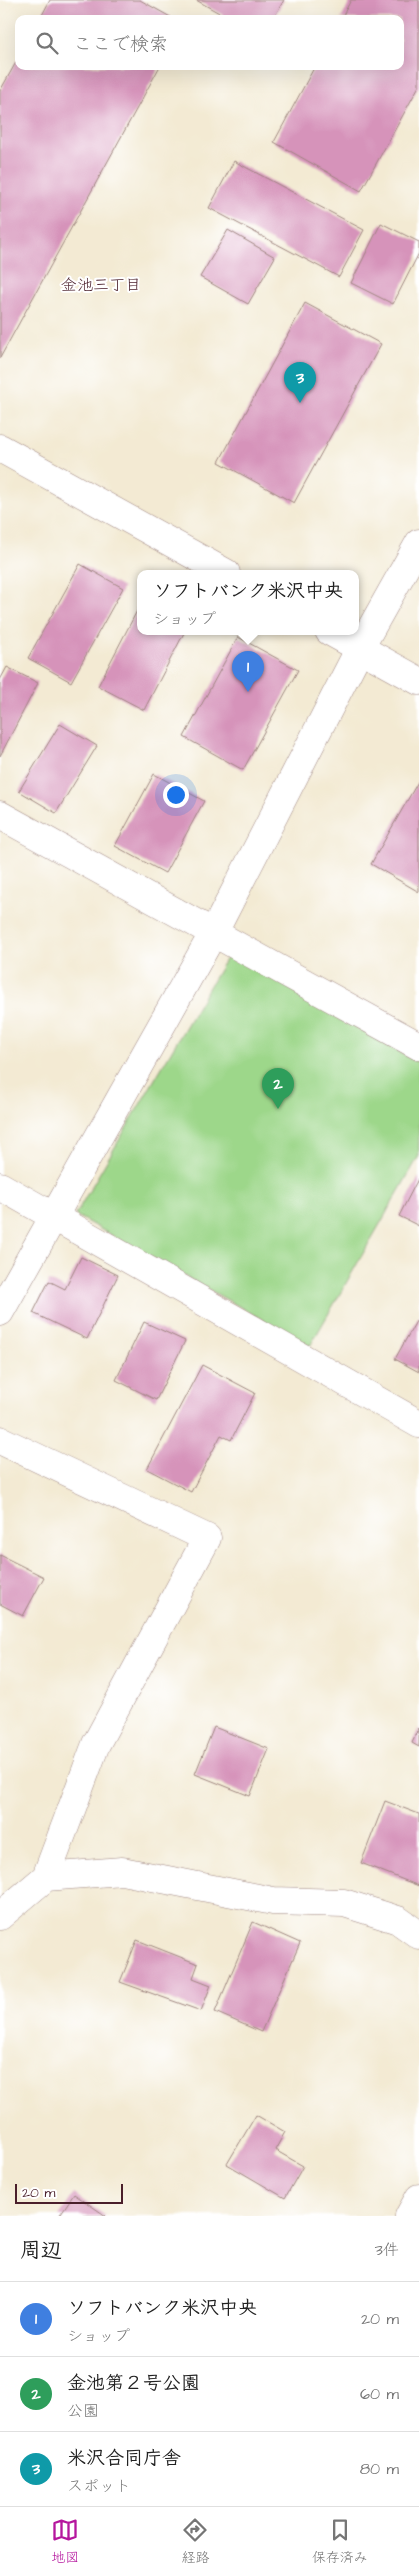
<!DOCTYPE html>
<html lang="ja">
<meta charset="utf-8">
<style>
:root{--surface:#fff;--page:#f2f2f2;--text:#222;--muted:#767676;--line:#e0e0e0;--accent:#b5179e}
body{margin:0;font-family:"Architects Daughter","Klee One",sans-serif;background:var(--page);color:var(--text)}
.scale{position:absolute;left:15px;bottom:12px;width:108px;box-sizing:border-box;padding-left:5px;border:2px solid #4a1f2b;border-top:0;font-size:14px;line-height:18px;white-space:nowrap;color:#4a1f2b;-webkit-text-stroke:4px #fff;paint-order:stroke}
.you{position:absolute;left:175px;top:794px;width:18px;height:18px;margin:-12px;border:4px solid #fff;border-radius:50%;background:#1a73e8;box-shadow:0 0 0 8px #1a73e833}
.badge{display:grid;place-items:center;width:32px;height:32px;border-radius:50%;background:var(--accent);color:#fff;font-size:16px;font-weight:700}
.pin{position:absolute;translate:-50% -41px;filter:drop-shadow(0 1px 2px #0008)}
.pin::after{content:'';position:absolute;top:26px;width:18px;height:15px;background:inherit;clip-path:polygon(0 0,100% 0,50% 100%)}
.popup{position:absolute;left:137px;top:570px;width:222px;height:65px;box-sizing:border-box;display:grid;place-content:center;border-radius:10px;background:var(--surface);filter:drop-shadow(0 1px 4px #0005);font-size:16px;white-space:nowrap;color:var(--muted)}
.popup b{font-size:19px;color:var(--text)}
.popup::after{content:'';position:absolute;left:50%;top:100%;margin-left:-10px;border:10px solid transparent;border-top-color:var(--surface)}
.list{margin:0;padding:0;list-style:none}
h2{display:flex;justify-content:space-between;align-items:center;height:65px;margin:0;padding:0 20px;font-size:21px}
h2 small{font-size:16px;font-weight:400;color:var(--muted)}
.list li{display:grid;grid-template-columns:32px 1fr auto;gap:15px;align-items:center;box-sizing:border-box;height:75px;padding:0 20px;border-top:1px solid var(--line)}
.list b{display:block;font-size:19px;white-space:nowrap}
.list p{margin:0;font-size:16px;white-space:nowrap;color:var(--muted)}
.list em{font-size:16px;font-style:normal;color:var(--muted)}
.icon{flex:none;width:28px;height:28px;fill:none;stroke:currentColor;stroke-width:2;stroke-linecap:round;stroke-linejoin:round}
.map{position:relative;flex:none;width:419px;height:2216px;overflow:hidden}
.search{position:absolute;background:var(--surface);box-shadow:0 5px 20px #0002;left:15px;right:15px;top:15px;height:55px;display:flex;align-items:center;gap:12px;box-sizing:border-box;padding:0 18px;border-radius:10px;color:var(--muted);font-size:19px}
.sheet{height:290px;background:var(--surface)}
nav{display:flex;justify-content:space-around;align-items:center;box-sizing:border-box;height:70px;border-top:1px solid var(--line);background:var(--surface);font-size:14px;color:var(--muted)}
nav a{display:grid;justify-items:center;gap:2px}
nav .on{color:var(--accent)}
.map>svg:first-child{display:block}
</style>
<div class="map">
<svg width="419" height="2216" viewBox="0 0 419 2216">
<rect width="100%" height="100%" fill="#fff"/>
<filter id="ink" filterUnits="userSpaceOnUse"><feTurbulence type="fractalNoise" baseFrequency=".02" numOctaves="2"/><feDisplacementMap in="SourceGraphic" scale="10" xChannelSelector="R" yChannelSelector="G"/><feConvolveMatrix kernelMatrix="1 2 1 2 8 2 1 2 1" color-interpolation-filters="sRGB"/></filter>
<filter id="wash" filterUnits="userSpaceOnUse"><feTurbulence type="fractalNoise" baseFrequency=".0096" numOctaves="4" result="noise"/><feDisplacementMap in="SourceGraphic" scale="20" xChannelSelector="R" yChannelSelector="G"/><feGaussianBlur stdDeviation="1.12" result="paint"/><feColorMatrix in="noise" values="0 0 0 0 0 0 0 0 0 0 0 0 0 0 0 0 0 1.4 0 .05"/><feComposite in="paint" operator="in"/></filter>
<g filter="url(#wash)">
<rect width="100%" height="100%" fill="#f3ead3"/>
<path fill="#9dd78a" stroke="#747b5a" d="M229,953L419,1063V1156L310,1346L75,1215Z"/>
<g id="blocks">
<path fill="#d693ba" d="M50,0H140L174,19H40Z
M196,0H284L273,19H230Z
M351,0H419V86L361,191L274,142L315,66H400V19H341Z
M19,57V66H160L0,358V91Z
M234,161L364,230L339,277L209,208Z
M381,223L419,242V253L393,304L351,283Z
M228,230L275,257L248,304L200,277Z
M305,303L381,344L294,503L219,462Z
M80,564L123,588L71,682L28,658Z
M140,605V631H185L144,710L98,686Z
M238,637L298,670L243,770L184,737Z
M7,667L38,683L0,756V680Z
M60,724L97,746L56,813L19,791Z
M154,774L204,801L165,873L115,846Z
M419,780V892L371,864Z
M419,1177V1226L399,1216Z
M81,1257L118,1275L87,1339L33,1313L49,1281L65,1289Z
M419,1316V1372L395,1359Z
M144,1322L185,1341L156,1400L116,1380Z
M202,1365L255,1393L231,1440L221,1435L191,1492L147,1469Z
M0,1555L44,1577L23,1616L0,1604Z
M214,1727L269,1749L250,1796L195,1774Z
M419,1728V1747L412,1743Z
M385,1801L419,1814V1886L361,1863Z
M253,1922L300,1943L261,2032L215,2012Z
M137,1940L198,1964L193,1978L211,1985L201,2011L120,1982Z
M256,2115L285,2132L275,2150L303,2166L285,2198L227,2164Z
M74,2194L106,2216H59Z"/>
</g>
</g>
<g filter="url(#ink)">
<use href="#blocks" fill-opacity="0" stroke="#9e847f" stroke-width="1"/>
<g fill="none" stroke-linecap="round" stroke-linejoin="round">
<defs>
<path id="minor" d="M0,815L419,1046
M0,1186L419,1424
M0,1312L214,932L360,648L419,543
M0,1440L207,1538L96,1744L46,1877
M0,1916L46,1877L122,1871L273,1901L344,1903L398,1920L419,1935
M409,2216L419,2198"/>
<path id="tertiary" d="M0,448L226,573
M329,631L419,681"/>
</defs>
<use href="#minor" stroke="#9e847f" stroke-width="29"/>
<use href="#tertiary" stroke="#9e847f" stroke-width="29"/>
<use href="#minor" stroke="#fff" stroke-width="28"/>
<use href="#tertiary" stroke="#fff" stroke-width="28"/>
</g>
</g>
<g text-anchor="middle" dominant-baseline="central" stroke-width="4" stroke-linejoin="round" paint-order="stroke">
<g font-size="16" fill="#4a1f2b" stroke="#fff">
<text x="101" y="285">金池三丁目</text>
</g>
</g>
</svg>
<div class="scale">20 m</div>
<div class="you"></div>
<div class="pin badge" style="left:248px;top:692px;background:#3f7fe0">1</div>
<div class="popup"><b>ソフトバンク米沢中央</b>ショップ</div>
<div class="pin badge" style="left:278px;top:1109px;background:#2e9e5b">2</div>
<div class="pin badge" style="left:300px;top:403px;background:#0f9aa8">3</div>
<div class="search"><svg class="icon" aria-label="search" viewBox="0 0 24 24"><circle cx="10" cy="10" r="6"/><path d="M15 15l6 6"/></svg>ここで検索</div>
</div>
<section class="sheet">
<h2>周辺<small>3件</small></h2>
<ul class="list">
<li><span class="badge" style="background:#3f7fe0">1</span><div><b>ソフトバンク米沢中央</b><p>ショップ</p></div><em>20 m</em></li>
<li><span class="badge" style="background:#2e9e5b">2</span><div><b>金池第２号公園</b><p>公園</p></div><em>60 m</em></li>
<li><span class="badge" style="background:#0f9aa8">3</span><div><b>米沢合同庁舎</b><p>スポット</p></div><em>80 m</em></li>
</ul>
</section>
<nav>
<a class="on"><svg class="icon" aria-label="map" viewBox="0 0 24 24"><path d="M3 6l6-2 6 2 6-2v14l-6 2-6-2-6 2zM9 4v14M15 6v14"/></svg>地図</a>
<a><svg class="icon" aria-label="directions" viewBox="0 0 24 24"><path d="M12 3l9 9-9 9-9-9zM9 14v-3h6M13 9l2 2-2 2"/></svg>経路</a>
<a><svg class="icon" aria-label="saved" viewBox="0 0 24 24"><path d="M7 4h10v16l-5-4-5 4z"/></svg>保存済み</a>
</nav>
